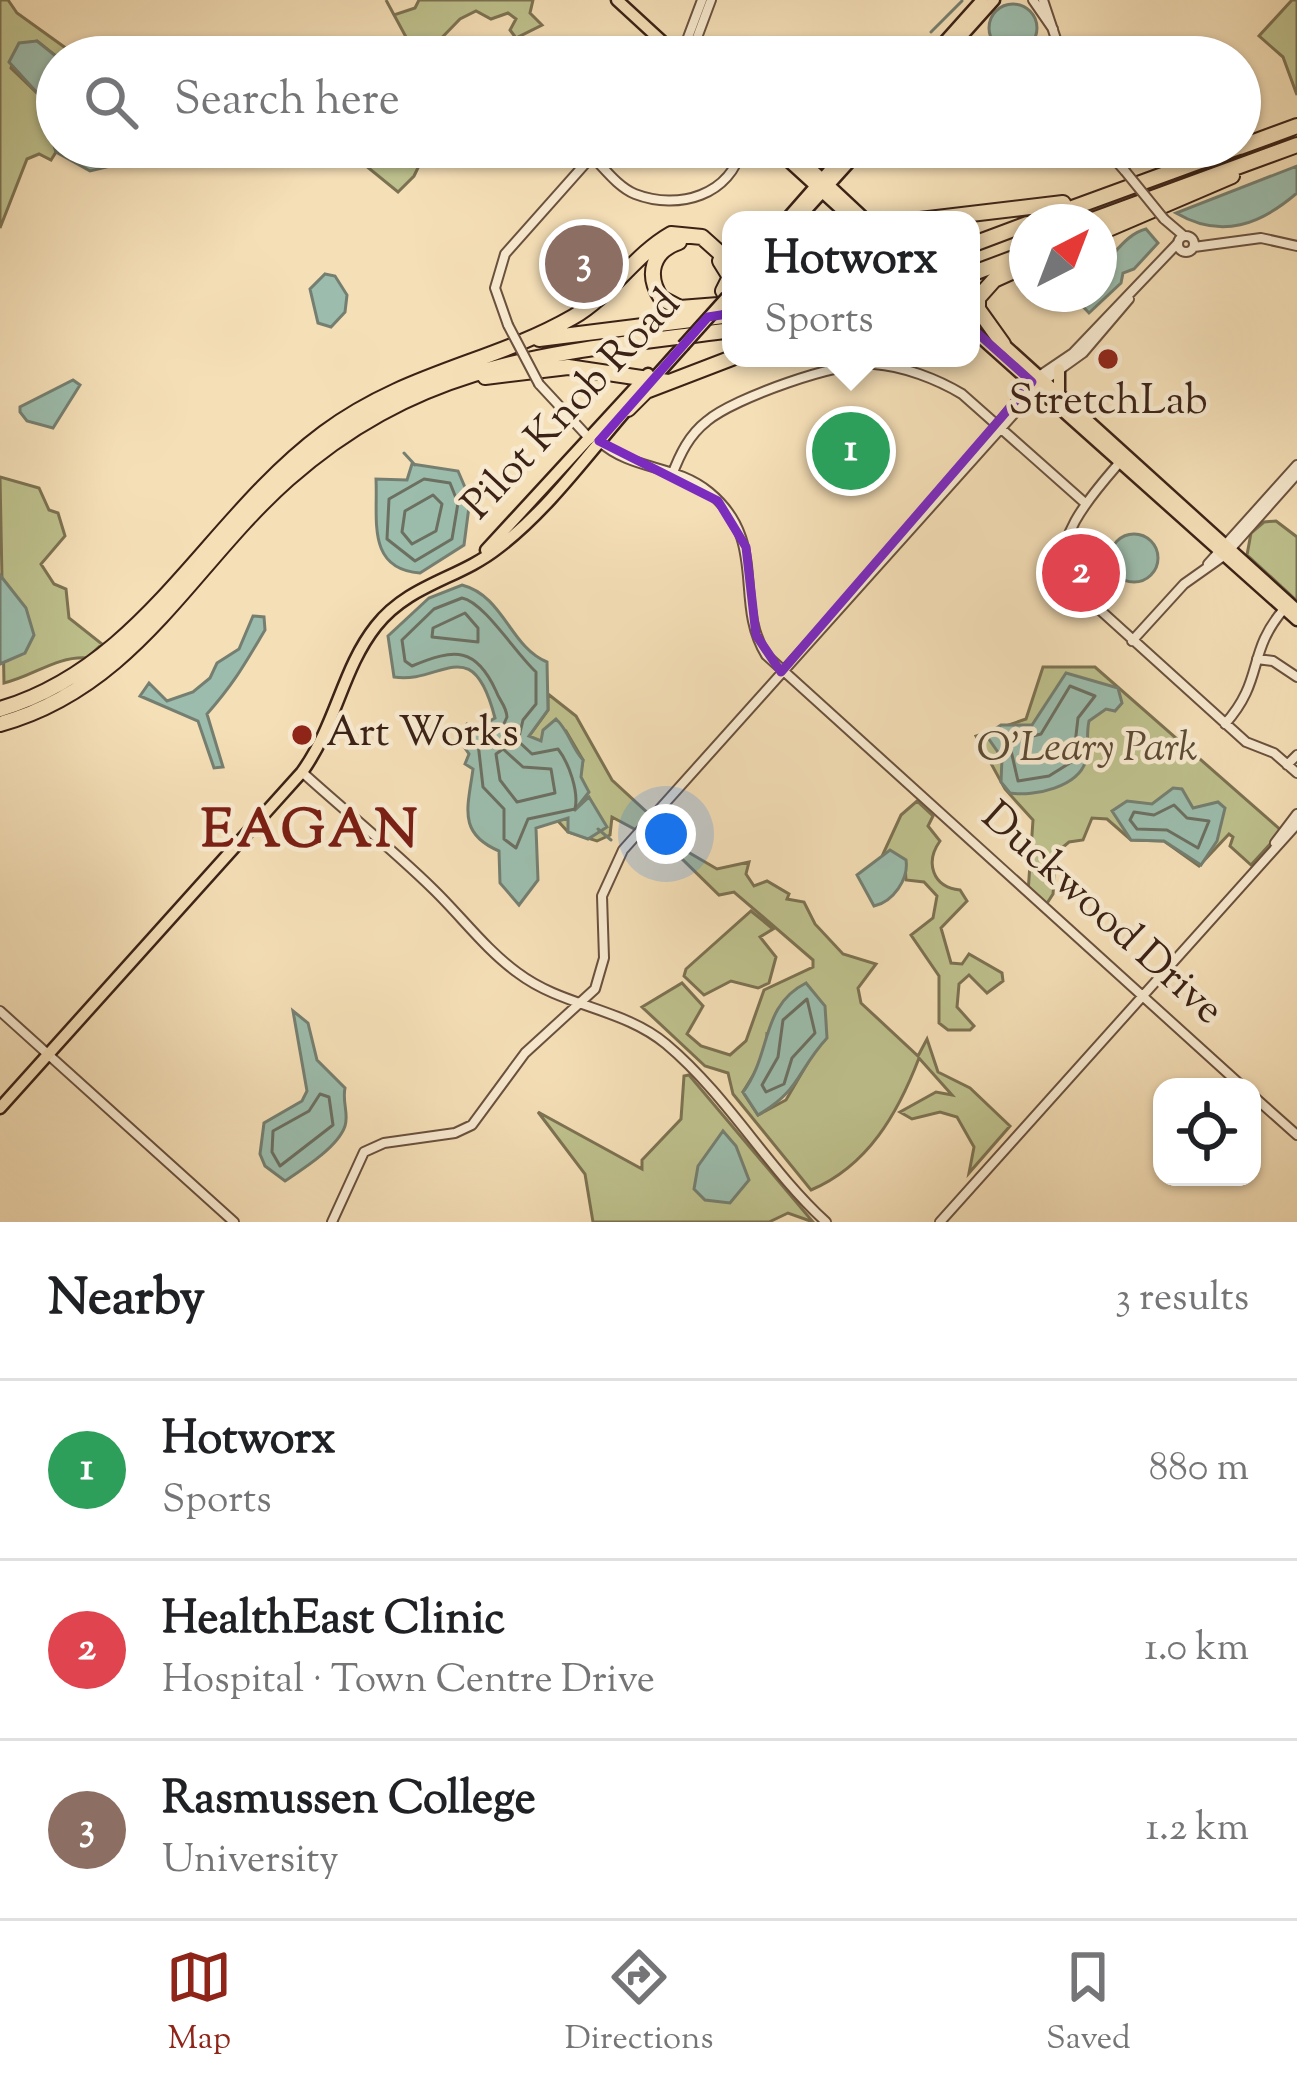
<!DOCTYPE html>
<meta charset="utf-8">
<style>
:root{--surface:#fff;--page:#f2f2f2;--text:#202124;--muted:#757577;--line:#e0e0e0;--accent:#8f2418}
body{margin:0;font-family:"Sorts Mill Goudy",serif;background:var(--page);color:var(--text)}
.controls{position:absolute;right:36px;bottom:36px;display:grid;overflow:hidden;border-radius:24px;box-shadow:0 3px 9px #0004}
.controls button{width:108px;height:108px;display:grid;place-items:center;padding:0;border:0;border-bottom:3px solid var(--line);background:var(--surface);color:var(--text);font:60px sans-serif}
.compass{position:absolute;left:1009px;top:204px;width:108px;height:108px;border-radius:50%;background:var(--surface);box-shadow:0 3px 9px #0004;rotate:42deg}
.you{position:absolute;left:666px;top:834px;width:42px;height:42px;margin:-30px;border:9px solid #fff;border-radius:50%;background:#1a73e8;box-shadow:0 0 0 18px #1a73e833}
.badge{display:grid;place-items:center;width:78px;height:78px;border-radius:50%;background:var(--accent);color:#fff;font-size:39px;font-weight:700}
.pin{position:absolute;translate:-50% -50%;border:6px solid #fff;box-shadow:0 3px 12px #0006}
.popup{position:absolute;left:722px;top:211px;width:258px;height:156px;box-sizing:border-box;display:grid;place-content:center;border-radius:24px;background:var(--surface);filter:drop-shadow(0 3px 9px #0005);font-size:39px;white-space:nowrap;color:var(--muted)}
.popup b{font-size:45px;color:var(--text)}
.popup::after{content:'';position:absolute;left:50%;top:100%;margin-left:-24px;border:24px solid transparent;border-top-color:var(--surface)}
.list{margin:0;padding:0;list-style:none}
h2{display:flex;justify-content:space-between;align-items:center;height:156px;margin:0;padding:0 48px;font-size:51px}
h2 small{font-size:39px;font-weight:400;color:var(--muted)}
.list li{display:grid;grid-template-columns:78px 1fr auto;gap:36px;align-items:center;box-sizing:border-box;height:180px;padding:0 48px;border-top:3px solid var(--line)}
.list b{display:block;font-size:45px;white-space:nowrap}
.list p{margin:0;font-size:39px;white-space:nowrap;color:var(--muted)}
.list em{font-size:39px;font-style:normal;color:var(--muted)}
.icon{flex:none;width:66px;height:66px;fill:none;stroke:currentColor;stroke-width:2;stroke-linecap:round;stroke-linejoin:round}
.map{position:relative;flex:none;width:1297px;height:1222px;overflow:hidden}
.search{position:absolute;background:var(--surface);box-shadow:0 3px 9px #0004;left:36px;right:36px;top:36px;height:132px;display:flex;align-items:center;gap:30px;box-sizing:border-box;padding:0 42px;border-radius:66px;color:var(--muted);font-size:45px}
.sheet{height:696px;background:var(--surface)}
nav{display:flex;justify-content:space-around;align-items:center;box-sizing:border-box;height:168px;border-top:3px solid var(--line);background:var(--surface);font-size:33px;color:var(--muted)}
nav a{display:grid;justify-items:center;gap:6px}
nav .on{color:var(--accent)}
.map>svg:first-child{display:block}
</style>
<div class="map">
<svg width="1297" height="1222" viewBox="0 0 1297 1222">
<rect width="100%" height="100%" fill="#f5dfb7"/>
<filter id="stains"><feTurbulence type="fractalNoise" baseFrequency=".00167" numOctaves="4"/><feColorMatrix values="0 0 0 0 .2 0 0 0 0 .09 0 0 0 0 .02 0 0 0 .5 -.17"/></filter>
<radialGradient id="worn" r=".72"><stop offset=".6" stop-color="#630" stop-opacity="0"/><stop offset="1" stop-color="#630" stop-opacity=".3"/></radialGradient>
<path fill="#bec18d" stroke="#7c7252" stroke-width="3" fill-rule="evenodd" d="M0,0H8L17,13L74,54L57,57L37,41L19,44L11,68L40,96L56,152L51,160L39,154L27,159L0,228Z
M386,0L394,15L415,8L419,0H533L530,13L542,25L516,38L510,30L516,19L508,13L491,19L476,11L460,19L423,57H402L406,37Z
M1292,0H1297V95L1283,57L1259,36Z
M344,147H428L414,176L398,192L365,165L352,166L339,153Z
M0,477L39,488L49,510L58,513L65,536L41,564L54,584L66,589L69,618L102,644L87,658C56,656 34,676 4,683Z
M1276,521L1297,537V601L1247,555L1251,533L1264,522Z
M1043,667H1095L1282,831L1251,865L1230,846L1233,837L1229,834L1199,866L1164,841L1131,840L1107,819L1092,818L1083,840L1069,842L1056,853L1053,894L1044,908L1028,893L1033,820L1005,789L976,736L1026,719Z
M548,694L576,716L612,780L651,816L640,832L612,817L610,835L597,841L568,832L558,821L573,811L583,760L566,731L535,743L529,736L548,710Z
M917,801L933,816L928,826L940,841C925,862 932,887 960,890L967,901L941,928L951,963L962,964L969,954L1002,973L1003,981L987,993L969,975L959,984L957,1007L974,1026L970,1030H948L939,1023V976L911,935L933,918L937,896L924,882L906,880L905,865L883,854L901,815Z
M676,845L717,869L749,862L746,874L754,886L767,881L789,894L787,899L804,902L815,924L843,954L876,964L858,988L861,1003L918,1056L927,1039L938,1072L970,1088L1010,1126L969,1173L974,1147L957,1117L940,1112L912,1119L900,1112L936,1092L952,1095L919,1058C898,1113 868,1166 811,1190L733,1094L728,1073L705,1066L642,1007L682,983L703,1006L687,1034L701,1046L730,1055L746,1041L764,990L813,967V960L734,892L719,895L674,851ZM767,1034L817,1047L786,1100L758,1115L743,1092L767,1053Z
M751,911L773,929L760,937L776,957L769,983L758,988L731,981L704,995L684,976L686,969Z
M689,1075L813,1222L788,1213L769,1222H593L585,1174L538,1112L642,1169V1160L681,1119L684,1076Z"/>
<path fill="#9cbdad" stroke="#757f71" stroke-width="3" d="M989 28a24 24 0 1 1 48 0a24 24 0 1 1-48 0Z
M37,41L57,57V147H129L119,164L90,171L56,152L40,96L9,62L19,43Z
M1297,166V193C1261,224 1222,240 1176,213Z
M1146,229L1158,243L1134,269L1123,273L1121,283L1089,313L1071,294H1099V267C1113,258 1125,234 1146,229Z
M325,274L335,276L347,295L345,312L331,327L318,323L310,289Z
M73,380L80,385L53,428L27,421L20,412V407Z
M412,464L458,471L470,499L464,545L420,573C366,569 378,519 376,479L407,480Z
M1110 558a24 24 0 1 1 48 0a24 24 0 1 1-48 0Z
M0,575L26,608L34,635L25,653L0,664Z
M462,585C504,596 510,647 547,662L548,710L529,736L541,741L543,730L556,719C569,731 571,747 583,760L581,777L589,792L574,811L589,797L607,827L588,839L568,832V818L536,828L538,880L519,905L500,883L499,851C457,833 468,807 473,769L465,764L469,754L458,738L467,724L477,728L495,718C472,629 441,685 394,677L388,636L429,598Z
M253,616L264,617L265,630C244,665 235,682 207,714L223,767L214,768L198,721L140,696L149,683L167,701L193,692L210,678L217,663L239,649Z
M1066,673L1118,688L1122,703L1115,711L1106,709L1089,721C1086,734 1089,747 1086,760C1079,787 1034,797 1010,793L1001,782L1002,758L986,735L1001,725H1032Z
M1173,788L1182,789L1193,808L1218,802L1225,808L1217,841L1201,865L1164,841L1131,840L1112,811L1127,801L1152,804Z
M890,850L906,860C909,879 893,902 874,906L857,875Z
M806,983L825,1006L827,1038C796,1072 801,1090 758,1115L743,1092C772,1054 760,1006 806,983Z
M293,1011L308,1023L317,1060L345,1088C342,1102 349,1114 345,1126C338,1147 303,1169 285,1181L265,1166L260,1154L264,1123L302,1101L307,1091Z
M723,1131L736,1146L749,1180L730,1203L705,1200L694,1189L698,1166Z"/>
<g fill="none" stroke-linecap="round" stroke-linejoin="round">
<path stroke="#6c7062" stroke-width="3" d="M424,479L450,483L458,503L452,539L415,561L387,539L389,499Z
M433,495L442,504L436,531L412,544L402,532L405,511Z
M462,598C484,602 516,654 536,672V704L523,720L518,741L532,754L558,749C569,763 579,792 575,809L528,819L516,848L504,839V809L483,787L478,743L502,728L507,717C506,705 500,702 496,691C476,647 455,648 412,666L405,661L402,640L434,609Z
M465,613L478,628V642L432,637L433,628Z
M1070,686L1095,696L1078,718L1073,761L1049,776L1018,781L1009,742L1041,734Z
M503,749L523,767L551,769L555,793L517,802L500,780L496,754Z
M1174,805L1187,818L1209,821L1198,848L1167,830L1137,829L1130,820L1134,812L1154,815Z
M807,999L815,1033L792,1058L784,1084L766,1092L762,1085L778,1057L783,1020Z
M320,1094L329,1097L333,1125L280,1166L272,1152L273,1131L309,1111Z"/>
<path stroke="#757f71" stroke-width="3" d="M931,32L962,1
M404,453L415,465
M598,829L611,840"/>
<defs>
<path id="minor" d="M1033,0L1053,29
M1043,0L1062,57
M681,56L702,0
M681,57L695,43L711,0
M1104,147L1125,171
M592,156C605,169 618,187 635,194C679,211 731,195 742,147
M1164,219L1184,236
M1178 244a8 8 0 1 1 16 0a8 8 0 1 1-16 0Z
M1194,247L1261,238L1297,246
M508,325L495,288L505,254L600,147
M1039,376L1073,353L1178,243
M1044,381L1083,353L1129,299
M539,384L590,439
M599,441C632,471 675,464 709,492C769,541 733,601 766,655L1243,1087
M984,442L1031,383
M1120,462C1096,490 1048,541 1068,581L1246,742L1274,753L1297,773
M672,475C680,454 689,435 707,421C734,398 839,361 874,364C903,366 937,379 962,394L1085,503
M1208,564L1297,465
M1132,641L1184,584L1225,555L1297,474
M1257,659L1273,661L1297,677
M1225,724C1265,679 1246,653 1284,609
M1287,765L1297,755
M302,772C345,811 391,848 433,889C461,916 486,950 518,973C563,1007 623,1008 666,1044C729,1097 767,1168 826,1222
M1275,843L1297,814
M0,1011L234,1222
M1252,1095L1297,1135
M332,1222L364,1152L384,1143L455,1133L472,1125L525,1053L595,989L604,958L602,896L623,850L1038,387
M940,1222L1297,824"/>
<path id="major" d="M617,0L679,57
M931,57L982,0
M943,57L994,0
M773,147L853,220
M788,147L866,220
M786,220L850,147
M797,220L863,147
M971,329L1297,620
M1000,341L1297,610
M649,384L683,346
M1059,392V369
M486,550L648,374
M0,1108L302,772C337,723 342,669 376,626C409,584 459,579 498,548C548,510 588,454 629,407"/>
<path id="highway" d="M1240,147L1297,126
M920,220L1063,203
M1034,222L1239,147
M1087,222L1297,145
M1099,233L1232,176
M679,242C652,251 646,275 661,298L680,308L731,304
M971,245L1027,224
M720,261L730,277L723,291
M971,274L1027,253
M539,339L731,315
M1003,344L978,309V298L994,280L1027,265
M485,377L568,367L668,382
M628,409L646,391L732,358
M0,709C146,666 208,519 324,433C406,372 493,363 573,317C611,295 634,255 671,234L702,237L731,263
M0,724C135,687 191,565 288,479C426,357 560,353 731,330"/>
</defs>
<use href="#minor" stroke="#6a513e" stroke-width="12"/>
<use href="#major" stroke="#3b2216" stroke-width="15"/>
<use href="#highway" stroke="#3b2216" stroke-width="18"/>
<use href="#minor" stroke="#f8ead0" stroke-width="8"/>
<use href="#major" stroke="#f5dfb7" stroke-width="10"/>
<use href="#highway" stroke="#f5dfb7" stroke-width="14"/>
<defs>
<path id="minor-bridge" d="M1125,171L1164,219
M508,325L539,384"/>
<path id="major-bridge" d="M683,346L727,297"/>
</defs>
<use href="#minor-bridge" stroke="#6a513e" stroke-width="12" stroke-linecap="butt"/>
<use href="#major-bridge" stroke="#3b2216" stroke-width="15" stroke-linecap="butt"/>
<use href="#minor-bridge" stroke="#f8ead0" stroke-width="8"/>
<use href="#major-bridge" stroke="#f5dfb7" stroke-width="10"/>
</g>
<path fill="none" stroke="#7b2cbf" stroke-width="9" stroke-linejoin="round" d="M906,269L1032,382L781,672L756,635L746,547L718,501L599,441L708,317L798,303Z"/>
<g fill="#8f2418" stroke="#f8ead0" stroke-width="4.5">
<circle cx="1108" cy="359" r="12"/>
<circle cx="302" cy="735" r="12"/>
</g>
<g text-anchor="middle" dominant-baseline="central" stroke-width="9" stroke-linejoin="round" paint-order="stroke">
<g font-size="42" fill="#3b2216" stroke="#f8ead0">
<text x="1108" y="403">StretchLab</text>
<text x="326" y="735" text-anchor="start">Art Works</text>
</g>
<g font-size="42" fill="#3b2216" stroke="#f8ead0">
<text transform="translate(573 406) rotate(-47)">Pilot Knob Road</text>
<text transform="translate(1101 915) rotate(42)">Duckwood Drive</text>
</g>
<g font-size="42" font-style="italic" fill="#5c4a34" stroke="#f8ead0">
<text x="1087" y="750">O'Leary Park</text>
</g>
<g font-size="54" font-weight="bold" letter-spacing="3" fill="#7a1f14" stroke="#f8ead0">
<text x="311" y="833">EAGAN</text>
</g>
</g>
<rect width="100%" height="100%" filter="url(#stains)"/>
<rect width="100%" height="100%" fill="url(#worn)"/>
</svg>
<div class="controls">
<button><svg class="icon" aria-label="locate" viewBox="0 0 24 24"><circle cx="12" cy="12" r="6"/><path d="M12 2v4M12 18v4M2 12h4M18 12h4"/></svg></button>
</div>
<svg class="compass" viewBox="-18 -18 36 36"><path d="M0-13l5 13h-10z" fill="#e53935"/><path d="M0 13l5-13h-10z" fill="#757577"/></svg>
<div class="you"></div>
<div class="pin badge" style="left:851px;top:451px;background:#2e9e5b">1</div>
<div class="popup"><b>Hotworx</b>Sports</div>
<div class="pin badge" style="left:1081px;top:573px;background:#e0444e">2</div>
<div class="pin badge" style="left:584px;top:264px;background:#8d6e63">3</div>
<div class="search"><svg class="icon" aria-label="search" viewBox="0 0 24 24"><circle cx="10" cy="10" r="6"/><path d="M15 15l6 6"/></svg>Search here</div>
</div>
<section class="sheet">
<h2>Nearby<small>3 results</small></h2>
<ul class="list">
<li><span class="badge" style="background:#2e9e5b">1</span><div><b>Hotworx</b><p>Sports</p></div><em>880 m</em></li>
<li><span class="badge" style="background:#e0444e">2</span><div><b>HealthEast Clinic</b><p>Hospital · Town Centre Drive</p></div><em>1.0 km</em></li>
<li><span class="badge" style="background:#8d6e63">3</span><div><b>Rasmussen College</b><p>University</p></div><em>1.2 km</em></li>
</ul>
</section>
<nav>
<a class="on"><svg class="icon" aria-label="map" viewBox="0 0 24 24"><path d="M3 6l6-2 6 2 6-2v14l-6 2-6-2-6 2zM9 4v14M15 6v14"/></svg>Map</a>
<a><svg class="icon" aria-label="directions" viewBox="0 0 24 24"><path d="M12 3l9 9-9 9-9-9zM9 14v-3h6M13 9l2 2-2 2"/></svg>Directions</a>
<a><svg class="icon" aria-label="saved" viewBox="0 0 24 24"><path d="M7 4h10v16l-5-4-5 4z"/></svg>Saved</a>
</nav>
